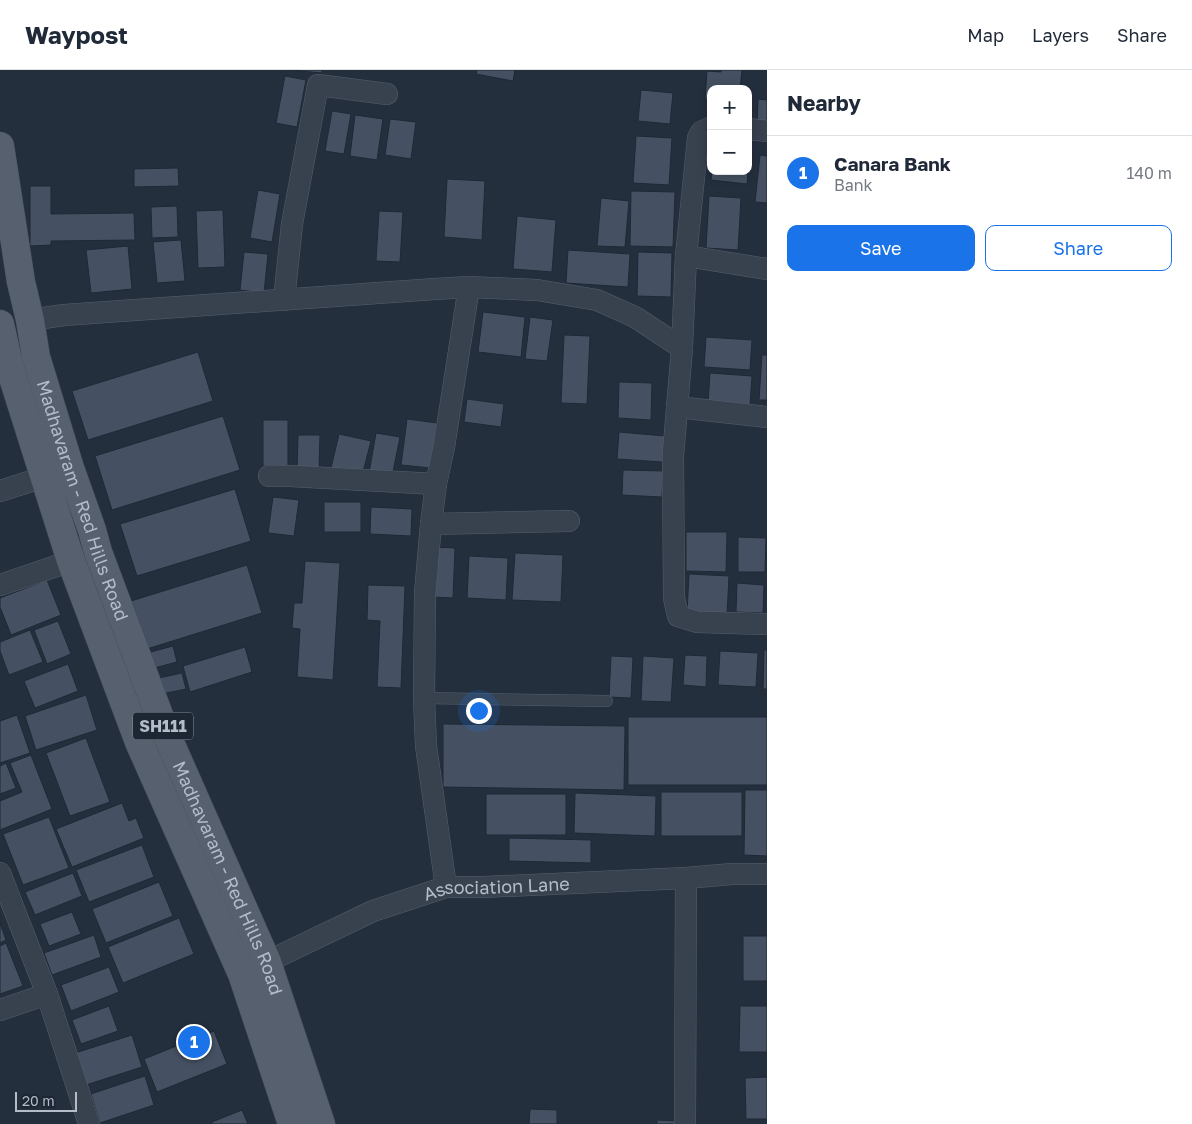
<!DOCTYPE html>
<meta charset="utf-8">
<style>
:root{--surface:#fff;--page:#f2f2f3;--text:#1f2937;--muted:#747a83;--line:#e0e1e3;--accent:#1a73e8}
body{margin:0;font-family:"Golos Text",sans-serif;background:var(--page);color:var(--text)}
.controls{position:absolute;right:15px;top:15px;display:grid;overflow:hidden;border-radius:10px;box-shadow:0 2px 12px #0003}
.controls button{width:45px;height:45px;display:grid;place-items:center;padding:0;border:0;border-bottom:1px solid var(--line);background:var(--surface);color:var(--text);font:25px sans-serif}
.scale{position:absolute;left:15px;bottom:12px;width:62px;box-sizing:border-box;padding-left:5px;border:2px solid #b4bcc9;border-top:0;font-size:14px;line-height:18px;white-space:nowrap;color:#b4bcc9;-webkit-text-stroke:4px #1d2633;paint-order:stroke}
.you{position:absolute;left:478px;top:640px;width:18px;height:18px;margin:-12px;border:4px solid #fff;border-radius:50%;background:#1a73e8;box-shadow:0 0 0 8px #1a73e833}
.badge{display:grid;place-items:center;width:32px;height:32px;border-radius:50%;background:var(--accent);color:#fff;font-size:16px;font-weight:700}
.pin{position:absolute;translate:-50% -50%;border:2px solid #fff;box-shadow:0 1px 5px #0006}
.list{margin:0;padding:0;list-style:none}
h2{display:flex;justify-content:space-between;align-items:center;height:65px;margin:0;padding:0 20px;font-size:21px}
h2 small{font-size:16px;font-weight:400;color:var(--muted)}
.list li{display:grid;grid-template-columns:32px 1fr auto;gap:15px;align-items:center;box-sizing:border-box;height:75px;padding:0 20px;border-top:1px solid var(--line)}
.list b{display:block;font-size:19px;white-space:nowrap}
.list p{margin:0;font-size:16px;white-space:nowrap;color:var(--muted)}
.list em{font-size:16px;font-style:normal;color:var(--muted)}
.actions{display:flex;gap:10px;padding:15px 20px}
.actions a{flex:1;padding:11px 0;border:1px solid var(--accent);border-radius:10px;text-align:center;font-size:18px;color:var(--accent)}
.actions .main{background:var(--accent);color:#fff}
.map{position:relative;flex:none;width:767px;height:1054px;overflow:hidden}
header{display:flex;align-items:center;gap:30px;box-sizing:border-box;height:70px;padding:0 25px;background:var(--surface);border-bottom:1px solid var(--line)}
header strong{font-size:24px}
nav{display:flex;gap:28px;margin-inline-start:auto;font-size:18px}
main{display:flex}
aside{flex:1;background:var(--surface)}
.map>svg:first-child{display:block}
</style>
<header>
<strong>Waypost</strong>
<nav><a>Map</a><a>Layers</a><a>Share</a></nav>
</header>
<main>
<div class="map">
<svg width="767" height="1054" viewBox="0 0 767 1054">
<rect width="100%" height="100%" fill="#242f3e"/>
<path fill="#455162" stroke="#1f2835" d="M291,0H322V3Z
M477,0H515L513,11L476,4Z
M721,0H742L740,19H711V29H705L707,1L721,2Z
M285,6L306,10L297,57L276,53Z
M641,20L673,23L670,54L638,51Z
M758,29L767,30V57L757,56Z
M332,41L351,44L344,84L325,81Z
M355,45L383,49L377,90L350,86Z
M390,49L416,52L411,89L385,85Z
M748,65L752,66L748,100Z
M636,66L672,68L669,115L633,113Z
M760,85L767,86V133L755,132Z
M178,98L179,116L134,117V99Z
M712,101H748L747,114L711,110Z
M447,109L485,111L482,170L444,167Z
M30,116H51V144L134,143L135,170L51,171V175L30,176Z
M258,120L280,124L272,172L250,168Z
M631,121L675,122L673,177L630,176Z
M709,126L741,128L738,180L706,178Z
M601,128L629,131L625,177L597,176Z
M177,136L178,167L152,168L151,137Z
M223,140L225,197L198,198L196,141Z
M379,141L403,142L400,192L376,191Z
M517,146L556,150L552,202L513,199Z
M181,170L185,211L157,213L153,172Z
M128,176L132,219L91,223L86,180Z
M568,180L630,184L628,217L566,213Z
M244,182L268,184L264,223L240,220Z
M638,182L672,183L671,227L637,226Z
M483,242L525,247L521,287L478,282Z
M530,247L553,250L547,291L525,289Z
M564,265L590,266L587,334L561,333Z
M706,267L752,270L750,300L704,297Z
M198,282L213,331L88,370L72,321Z
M762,285H767V330H759Z
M710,303L752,306L750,335L708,333Z
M619,312L652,313L651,350L618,348Z
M467,329L504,334L501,357L464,352Z
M223,346L240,400L112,440L95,386Z
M407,349L437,353L431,398L401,395Z
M263,350H288V396H263Z
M619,362L665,366L663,392L617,389Z
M376,363L400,367L392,407L369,403Z
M339,364L371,371L362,406L331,398Z
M298,365H320L319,399H297Z
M623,400L663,401L662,427L622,425Z
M235,419L251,471L137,506L120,454Z
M273,427L299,430L294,466L268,463Z
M324,432H361V462H324Z
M371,437L412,439L411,466L370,464Z
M686,462H727L726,502L686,501Z
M738,467L766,468L765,502H738Z
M434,477L455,478L453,528L432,527Z
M515,483L563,485L561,532L512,530Z
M469,486L508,488L506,530L467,528Z
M305,491L340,493L333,610L297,607L300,559L292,558L294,533H302Z
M247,495L262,543L147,579L131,531Z
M689,504L729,506L727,545L687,543Z
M47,510L61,545L11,565L0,537V528Z
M737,513L764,515L763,543L736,542Z
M368,515L405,516L401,618L377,617L380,551L367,550Z
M58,551L71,584L47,594L34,560Z
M30,560L43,592L9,605L0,581V572Z
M173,576L177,592L147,600L143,584Z
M245,577L252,602L190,622L183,596Z
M764,580H767V619H763Z
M720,581L758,583L756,617L718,615Z
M685,585L707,586L706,617L683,615Z
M611,586L633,587L631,628L609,627Z
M643,586L674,588L671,632L641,631Z
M68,594L78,621L35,638L24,611Z
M182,603L186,619L157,625L154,609Z
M86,625L97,660L36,680L25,646Z
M17,645L30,683L0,693V651Z
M628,647H767V715H628Z
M443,654L625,656L624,720L443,717Z
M86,668L110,732L70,746L46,683Z
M31,685L52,739L0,760V731L22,722L10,693Z
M6,693L16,718L0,724V696Z
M745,720H767V786L744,785Z
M661,722H742V766H661Z
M575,723L656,726L655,766L574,763Z
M486,724H566V765H486Z
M122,733L129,751L136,748L144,768L72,797L56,759Z
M49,747L69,798L23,815L3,764Z
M509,768L591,770V793L509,791Z
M142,775L154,807L89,832L76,800Z
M73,803L82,826L35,845L25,822Z
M159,812L173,846L106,873L92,839Z
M72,842L81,864L49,876L40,854Z
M179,848L194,884L123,913L108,877Z
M0,853L6,870L0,873Z
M94,865L101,887L52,905L44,883Z
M743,866H767V911H743Z
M6,873L23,916L0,924V876Z
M109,897L119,922L71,941L61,915Z
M109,936L118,961L81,974L72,950Z
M740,936H767V982H739Z
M214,961L227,994L157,1022L144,989Z
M132,965L142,997L86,1015L75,983Z
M145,1006L154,1035L100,1053L91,1024Z
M767,1007V1049H746L745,1008Z
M530,1039L557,1040V1054H529Z
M242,1040L248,1054H212V1052Z
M657,1050L676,1051L675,1054H657Z"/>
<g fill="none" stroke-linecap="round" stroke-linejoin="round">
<defs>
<path id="service" d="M424,628L607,631"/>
<g id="minor">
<path d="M711,57L701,62L698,68L686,186L682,278L673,386L674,528L678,546L697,552L767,554"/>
<path d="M748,59L767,61"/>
<path d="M686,186L767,199"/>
<path d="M284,230L292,154L318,15L387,24"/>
<path d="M30,250L64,245L435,219L469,217L537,220L597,230L635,247L682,278"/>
<path d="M677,337L767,347"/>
<path d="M269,406H290L436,414"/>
<path d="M0,421L44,407"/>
<path d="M431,454L436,414L444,377L469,217"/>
<path d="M0,515L71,491"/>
<path d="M0,803L47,924L89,1054"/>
<path d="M446,817L426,676L424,628L425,523L431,454L569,451"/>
<path id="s1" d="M254,898L373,841L446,817H483L686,808L732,804H767"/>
<path d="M0,940L47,924"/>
<path d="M685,1054L686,808"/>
</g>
<g id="primary">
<path id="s2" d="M0,76L21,212L30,250L36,287L70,398L92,460L98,482L165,661L267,892L321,1054"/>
<path d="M0,254L9,295L71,491L139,672L242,904L292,1054"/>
</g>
</defs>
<use href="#service" stroke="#565f6c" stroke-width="12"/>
<use href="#minor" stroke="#565f6c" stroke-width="22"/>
<use href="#primary" stroke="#414a57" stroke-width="29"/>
<use href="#service" stroke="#38414e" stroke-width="11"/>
<use href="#minor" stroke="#38414e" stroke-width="21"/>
<use href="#primary" stroke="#56606e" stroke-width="28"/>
</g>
<g text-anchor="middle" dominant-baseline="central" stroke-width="4.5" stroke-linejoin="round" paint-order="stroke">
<rect fill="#1d2633" stroke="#878f9c" stroke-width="1" x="133" y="642.5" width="60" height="27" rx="4"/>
<g font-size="16" font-weight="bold" fill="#b4bcc9">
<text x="163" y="656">SH111</text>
</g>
<g font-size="18" fill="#b4bcc9" stroke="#1d2633">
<text stroke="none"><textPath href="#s2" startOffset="365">Madhavaram - Red Hills Road</textPath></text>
<text stroke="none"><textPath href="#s2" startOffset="770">Madhavaram - Red Hills Road</textPath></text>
<text stroke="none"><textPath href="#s1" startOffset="259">Association Lane</textPath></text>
</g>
</g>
</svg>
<div class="controls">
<button>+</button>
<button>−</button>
</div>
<div class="scale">20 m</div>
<div class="you"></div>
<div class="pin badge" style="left:194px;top:972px">1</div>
</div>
<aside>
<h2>Nearby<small></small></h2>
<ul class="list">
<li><span class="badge">1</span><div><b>Canara Bank</b><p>Bank</p></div><em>140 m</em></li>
</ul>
<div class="actions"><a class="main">Save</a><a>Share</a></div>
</aside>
</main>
